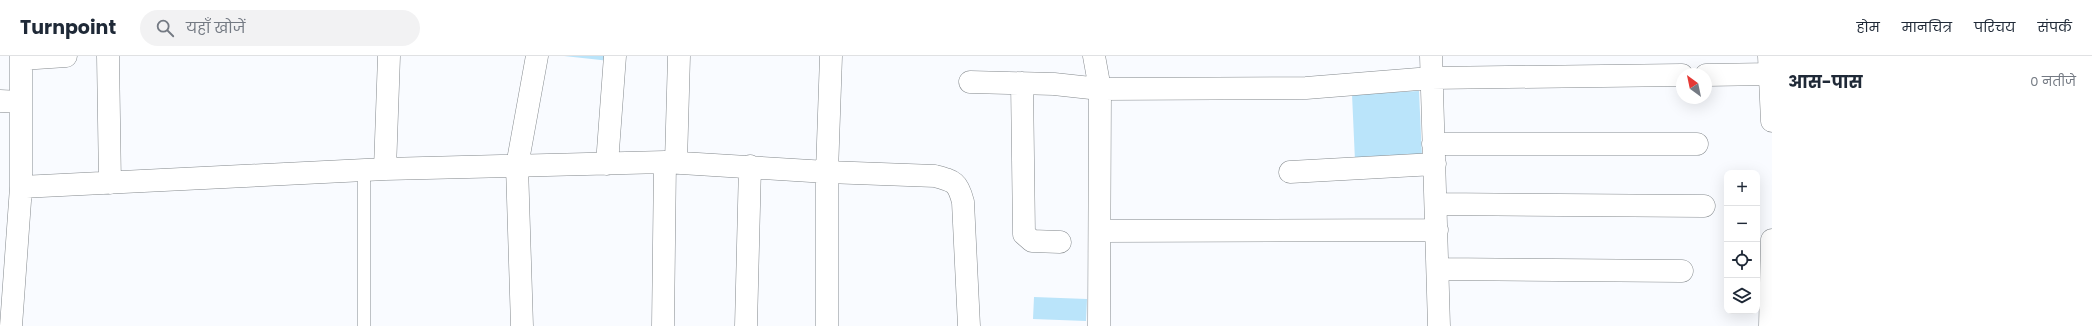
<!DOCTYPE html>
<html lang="hi">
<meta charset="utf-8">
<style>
:root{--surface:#fff;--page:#f2f2f3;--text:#1f2937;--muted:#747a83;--line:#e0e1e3}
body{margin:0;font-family:Poppins,"Noto Sans Devanagari",sans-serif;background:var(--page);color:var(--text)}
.controls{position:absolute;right:12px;bottom:12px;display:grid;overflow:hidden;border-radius:8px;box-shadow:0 4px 16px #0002}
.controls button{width:36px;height:36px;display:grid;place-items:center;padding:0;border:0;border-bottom:1px solid var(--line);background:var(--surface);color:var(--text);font:20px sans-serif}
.compass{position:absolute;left:1676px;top:12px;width:36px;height:36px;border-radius:50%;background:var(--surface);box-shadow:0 4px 16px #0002;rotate:327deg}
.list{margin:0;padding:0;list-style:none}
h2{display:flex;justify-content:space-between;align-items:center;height:52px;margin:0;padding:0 16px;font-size:17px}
h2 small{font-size:13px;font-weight:400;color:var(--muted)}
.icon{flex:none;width:22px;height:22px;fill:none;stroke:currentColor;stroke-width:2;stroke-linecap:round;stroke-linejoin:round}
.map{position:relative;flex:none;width:1772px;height:270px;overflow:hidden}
header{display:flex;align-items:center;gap:24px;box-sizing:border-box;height:56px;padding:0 20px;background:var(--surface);border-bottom:1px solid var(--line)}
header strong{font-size:19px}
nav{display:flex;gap:22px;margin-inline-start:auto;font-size:14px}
.search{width:280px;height:36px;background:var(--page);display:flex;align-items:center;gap:10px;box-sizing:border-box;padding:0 14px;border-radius:22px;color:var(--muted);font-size:15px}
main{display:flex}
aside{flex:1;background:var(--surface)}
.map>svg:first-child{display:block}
</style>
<header>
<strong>Turnpoint</strong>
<div class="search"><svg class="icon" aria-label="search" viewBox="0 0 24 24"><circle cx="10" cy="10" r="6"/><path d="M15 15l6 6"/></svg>यहाँ खोजें</div>
<nav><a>होम</a><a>मानचित्र</a><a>परिचय</a><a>संपर्क</a></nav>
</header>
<main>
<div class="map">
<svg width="1772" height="270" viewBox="0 0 1772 270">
<rect width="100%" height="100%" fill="#f9fbff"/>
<path fill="#bae4fa" d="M564,0H610V5Z
M1419,35L1422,102L1355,105L1352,38Z
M1034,241L1087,243L1086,265L1033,263Z"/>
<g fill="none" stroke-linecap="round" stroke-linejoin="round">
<defs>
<path id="lane" d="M364,114V270"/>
<path id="street" d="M108,0L110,127
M1431,0L1439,270
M1769,0L1772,65
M21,3L66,0
M1706,19L1771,18
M970,26L1054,28L1100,33L1094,0
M1022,27L1024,178L1032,185L1060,186
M0,45L21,46
M1433,88H1697
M676,106L679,0
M607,108L615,0
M385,113L389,0
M1290,116L1435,108
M21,131L385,113L665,106L827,116L935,120C954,125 958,126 963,146L969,270
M1436,148L1704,150
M1100,175L1437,174
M1439,213L1682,215
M11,270L21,131V0
M522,270L517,110L537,0
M663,270L665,106
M746,270L750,110
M827,270V116L831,0
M1099,270L1100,33L1306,32L1431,22L1682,19
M1770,270L1772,184"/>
</defs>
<use href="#lane" stroke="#84898d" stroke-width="13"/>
<use href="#street" stroke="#84898d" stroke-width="23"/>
<use href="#lane" stroke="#fff" stroke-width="12"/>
<use href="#street" stroke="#fff" stroke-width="22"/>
</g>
</svg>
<div class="controls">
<button>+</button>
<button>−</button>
<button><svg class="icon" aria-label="locate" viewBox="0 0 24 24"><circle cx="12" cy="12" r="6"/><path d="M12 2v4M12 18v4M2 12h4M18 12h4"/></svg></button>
<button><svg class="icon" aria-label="layers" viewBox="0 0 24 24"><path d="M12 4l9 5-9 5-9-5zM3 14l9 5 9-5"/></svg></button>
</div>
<svg class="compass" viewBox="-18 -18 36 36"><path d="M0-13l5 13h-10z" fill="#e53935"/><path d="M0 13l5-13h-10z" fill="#747a83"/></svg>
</div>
<aside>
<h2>आस-पास<small>0 नतीजे</small></h2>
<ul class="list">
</ul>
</aside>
</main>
